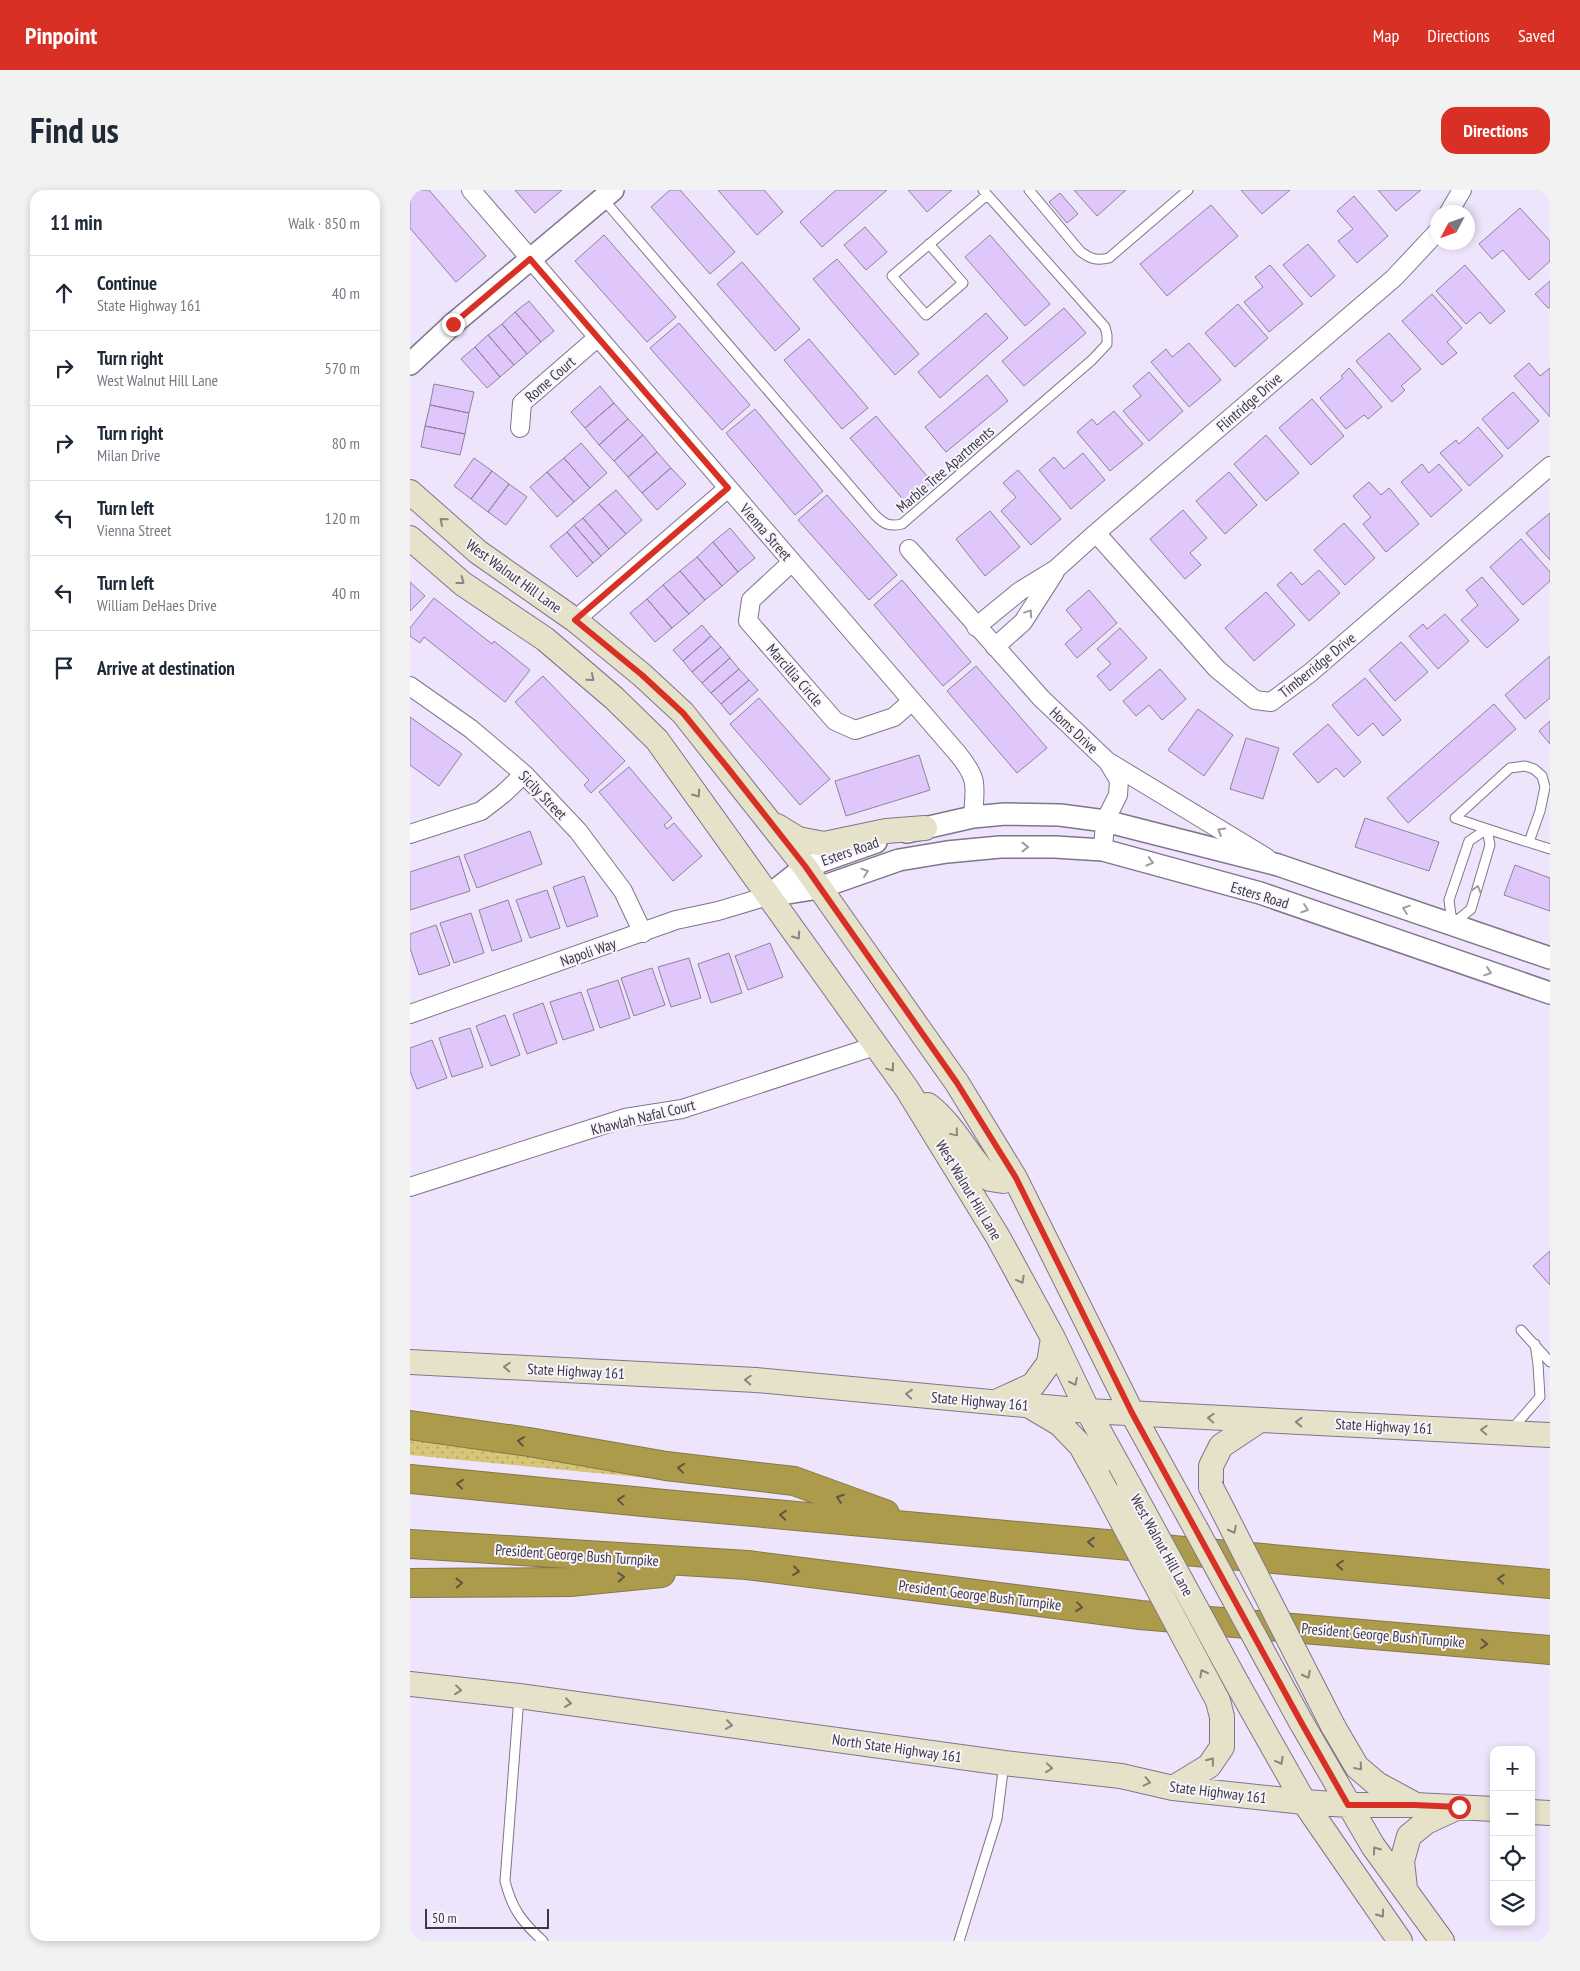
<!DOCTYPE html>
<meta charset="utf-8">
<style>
:root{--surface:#fff;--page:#f2f2f3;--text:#1f2937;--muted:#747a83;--line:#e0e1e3;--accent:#d93025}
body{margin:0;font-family:"PT Sans Narrow",sans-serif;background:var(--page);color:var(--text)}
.controls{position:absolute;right:15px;bottom:15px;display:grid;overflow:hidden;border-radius:10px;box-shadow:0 2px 8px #0003}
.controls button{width:45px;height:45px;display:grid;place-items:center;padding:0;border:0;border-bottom:1px solid var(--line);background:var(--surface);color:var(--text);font:25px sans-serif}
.compass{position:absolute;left:1020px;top:15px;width:45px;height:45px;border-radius:50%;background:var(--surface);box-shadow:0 2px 8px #0003;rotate:229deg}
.scale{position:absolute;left:15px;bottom:12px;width:124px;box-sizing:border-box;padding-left:5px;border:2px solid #3d3942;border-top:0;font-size:14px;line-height:18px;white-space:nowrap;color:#3d3942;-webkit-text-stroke:4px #f8f4fe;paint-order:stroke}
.stop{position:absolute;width:15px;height:15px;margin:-11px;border:4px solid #d93025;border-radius:50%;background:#fff}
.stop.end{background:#d93025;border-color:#fff;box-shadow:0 1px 5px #0008}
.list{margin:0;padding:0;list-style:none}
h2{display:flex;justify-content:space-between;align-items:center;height:65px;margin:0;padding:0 20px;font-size:21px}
h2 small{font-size:16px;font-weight:400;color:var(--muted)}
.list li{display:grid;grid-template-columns:32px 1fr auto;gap:15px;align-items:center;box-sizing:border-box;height:75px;padding:0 20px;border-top:1px solid var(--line)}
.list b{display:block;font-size:19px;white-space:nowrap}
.list p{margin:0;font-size:16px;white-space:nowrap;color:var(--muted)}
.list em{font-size:16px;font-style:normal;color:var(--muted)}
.icon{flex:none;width:28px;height:28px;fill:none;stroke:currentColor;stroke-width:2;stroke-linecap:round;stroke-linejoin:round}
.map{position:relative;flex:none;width:1140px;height:1751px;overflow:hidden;border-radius:15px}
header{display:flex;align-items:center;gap:30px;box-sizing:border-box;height:70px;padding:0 25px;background:var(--accent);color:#fff}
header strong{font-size:24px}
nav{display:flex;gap:28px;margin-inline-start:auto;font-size:18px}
.intro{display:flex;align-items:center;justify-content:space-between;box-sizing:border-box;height:120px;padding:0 30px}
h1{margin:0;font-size:35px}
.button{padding:12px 22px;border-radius:15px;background:var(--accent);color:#fff;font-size:18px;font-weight:700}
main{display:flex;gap:30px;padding:0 30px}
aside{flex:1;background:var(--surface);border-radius:15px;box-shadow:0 2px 8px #0003}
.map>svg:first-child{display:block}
</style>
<header>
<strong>Pinpoint</strong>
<nav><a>Map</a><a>Directions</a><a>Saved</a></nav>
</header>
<div class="intro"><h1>Find us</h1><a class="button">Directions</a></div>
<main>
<aside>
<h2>11 min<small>Walk · 850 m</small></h2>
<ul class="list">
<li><svg class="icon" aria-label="ahead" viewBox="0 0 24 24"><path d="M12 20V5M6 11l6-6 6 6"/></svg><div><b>Continue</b><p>State Highway 161</p></div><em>40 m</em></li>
<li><svg class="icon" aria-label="right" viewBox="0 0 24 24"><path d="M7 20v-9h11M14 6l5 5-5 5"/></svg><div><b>Turn right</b><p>West Walnut Hill Lane</p></div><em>570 m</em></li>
<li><svg class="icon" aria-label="right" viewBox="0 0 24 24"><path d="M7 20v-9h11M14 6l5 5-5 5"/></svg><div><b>Turn right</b><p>Milan Drive</p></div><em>80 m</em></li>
<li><svg class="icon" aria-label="left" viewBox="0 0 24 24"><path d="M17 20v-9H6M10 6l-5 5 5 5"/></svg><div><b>Turn left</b><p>Vienna Street</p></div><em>120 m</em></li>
<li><svg class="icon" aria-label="left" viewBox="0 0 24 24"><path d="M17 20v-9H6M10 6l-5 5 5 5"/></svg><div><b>Turn left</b><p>William DeHaes Drive</p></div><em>40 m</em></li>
<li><svg class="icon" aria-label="arrive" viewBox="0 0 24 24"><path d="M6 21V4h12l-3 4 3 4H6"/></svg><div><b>Arrive at destination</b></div></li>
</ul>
</aside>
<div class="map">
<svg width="1140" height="1751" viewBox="0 0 1140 1751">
<defs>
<pattern id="grass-dots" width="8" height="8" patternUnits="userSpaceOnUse" patternTransform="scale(1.25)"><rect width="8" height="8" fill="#d7c677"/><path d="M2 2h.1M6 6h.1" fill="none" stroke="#b0a263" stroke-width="1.8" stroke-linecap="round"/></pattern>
</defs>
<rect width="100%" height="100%" fill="#eee4fb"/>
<path fill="url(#grass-dots)" d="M0,1246L239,1282L238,1288L0,1265Z"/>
<path fill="#dfc7fc" stroke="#8d8399" d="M0,0H19L76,66L46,92L0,38Z
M105,0H152L125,23Z
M260,0H270L325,62L300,84L241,17Z
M308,0H354L373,22L347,45Z
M426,0H477L412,57L390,32Z
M498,0H542L517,22Z
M664,0H716L687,26Z
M831,0H880L852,24Z
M968,0H1011L986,21Z
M650,3L668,24L657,33L639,12Z
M944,6L978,46L947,73L928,51L943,39L927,21Z
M801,15L828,46L757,106L730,74Z
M1110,18L1140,51V71L1119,90L1093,60L1082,69L1069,54Z
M455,37L477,62L456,80L434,55Z
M194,45L266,127L237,152L165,71Z
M580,45L640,114L615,136L555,67Z
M898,54L925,86L901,107L873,75Z
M427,69L509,164L485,185L403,89Z
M332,72L390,139L365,161L307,94Z
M860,75L893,114L859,142L834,112L853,97L845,87Z
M1055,75L1095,121L1080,134L1070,122L1056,134L1026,101Z
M1140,91V117L1138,118L1125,104Z
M1022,104L1052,138L1037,152L1047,163L1032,175L992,131Z
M119,111L144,141L131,152L105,122Z
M828,114L858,148L825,177L795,143Z
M654,118L676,143L614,196L592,171Z
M105,122L131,152L117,164L92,134Z
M576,123L598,148L530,208L508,182Z
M269,133L340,215L312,240L240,158Z
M92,134L117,164L104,175L78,145Z
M979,143L1011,179L991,196L995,200L982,212L946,171Z
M78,145L104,175L90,187L65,157Z
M399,149L458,218L432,239L374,170Z
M779,153L811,190L779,217L741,172L756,159L762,167Z
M65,157L90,187L77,198L51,169Z
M1119,173L1130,186L1140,178V227L1104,186Z
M939,178L972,217L958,229L954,225L936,239L910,208L933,188L931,186Z
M739,182L773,221L739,251L713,221L731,206L723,196Z
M577,185L598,211L536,262L515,237Z
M24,194L64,202L59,223L20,215Z
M190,196L204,213L175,238L161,222Z
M1103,202L1129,231L1098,259L1072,229Z
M902,209L934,246L901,275L869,238Z
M204,213L218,229L189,255L175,238Z
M20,215L59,223L55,244L15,236Z
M345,219L413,301L385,325L316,243Z
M704,221L733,254L700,281L667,242L682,229L687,235Z
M466,226L522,292L497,314L440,248Z
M218,229L233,245L204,271L189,255Z
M15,236L55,244L50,265L11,257Z
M1068,237L1093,266L1059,296L1030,263L1046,250L1049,254Z
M233,245L247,262L218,287L204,271Z
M856,245L889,283L856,311L824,274Z
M171,253L197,283L180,298L154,268Z
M247,262L261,278L232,303L218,287Z
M673,263L695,290L661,319L629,280L644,267L654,279Z
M64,268L82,281L61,309L44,296Z
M154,268L180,298L164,312L137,282Z
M1012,274L1019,283L1029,274L1052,300L1021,327L991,292Z
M261,278L276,294L247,320L232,303Z
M608,280L651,329L621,355L591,321L606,307L593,293Z
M82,281L99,294L78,322L61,309Z
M137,282L164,312L147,327L120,297Z
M819,282L847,315L815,344L786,311Z
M959,292L971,305L979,298L1009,334L976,362L953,334L961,327L943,306Z
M99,294L117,307L96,335L78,322Z
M206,300L232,330L216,344L189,314Z
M417,305L487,385L459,410L388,330Z
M189,314L216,344L199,359L173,328Z
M773,320L797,348L780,363L791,375L775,389L740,349Z
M580,321L610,357L575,386L546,349Z
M1140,323V370L1116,343Z
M173,328L199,359L191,366L164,335Z
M934,333L965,368L935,395L904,360Z
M164,335L191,366L183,373L157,342Z
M320,338L345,368L328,382L303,352Z
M157,342L183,373L167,387L140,356Z
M1111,349L1140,382V391L1113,415L1080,377Z
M303,352L328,382L312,396L287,367Z
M287,367L312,396L295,410L270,381Z
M909,380L930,403L899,431L867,395L881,382L892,395Z
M270,381L295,410L279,424L253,395Z
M1072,387L1109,430L1077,458L1051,430L1068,415L1056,400Z
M492,390L561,472L533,496L464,415Z
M0,392L15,406L0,421Z
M253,395L279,424L262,438L237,409Z
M679,400L707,433L667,468L655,454L672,439L656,420Z
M856,402L885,435L844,471L815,438Z
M24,408L82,454L84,451L120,480L95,512L14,447L10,453L0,446V438Z
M237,409L262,438L245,452L220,423Z
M1035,424L1059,451L1028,479L999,446L1013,434L1017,439Z
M292,435L301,446L273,471L263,460Z
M710,438L737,468L700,501L687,486L701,474L687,459Z
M301,446L311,457L282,482L273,471Z
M991,452L1018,482L985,511L959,480Z
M311,457L320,468L292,493L282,482Z
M1140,466V508L1115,529L1095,505Z
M320,468L329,479L301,503L292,493Z
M566,476L637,558L607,583L537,501Z
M329,479L339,490L311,514L301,503Z
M750,479L776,509L752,530L739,515L726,526L713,511Z
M133,486L215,571L181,603L174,595L179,590L105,512Z
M955,488L991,530L973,546L963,533L948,546L922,515Z
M339,490L348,500L320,525L311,514Z
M349,508L420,589L390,615L320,534Z
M1084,514L1106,539L998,633L977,608Z
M788,519L823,545L794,586L758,560Z
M0,527L52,564L29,596L0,575Z
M1140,531V554L1129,541Z
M918,534L951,572L934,587L926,578L908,593L883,564Z
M836,548L869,558L853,609L820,599Z
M509,565L520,600L436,626L425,591Z
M219,577L262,628L254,635L257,639L264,633L292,666L263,691L189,602Z
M955,628L1029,652L1019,681L945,657Z
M120,641L132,674L67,698L54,665Z
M49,666L60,701L0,720V682Z
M1105,675L1140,688V721L1094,705Z
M174,686L188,726L157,737L143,697Z
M137,700L150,738L120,748L106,710Z
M98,710L112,751L82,761L69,720Z
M61,723L74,763L44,773L30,733Z
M26,735L40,775L9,785L0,758V744Z
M360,753L373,787L338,800L325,766Z
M319,763L332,803L301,813L288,774Z
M279,768L291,808L261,817L248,777Z
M242,778L255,815L224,826L211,788Z
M208,790L220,828L190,838L177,800Z
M171,802L184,840L153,850L140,812Z
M133,813L147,853L117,864L103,824Z
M95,825L110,865L81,876L66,836Z
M60,838L73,877L42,887L29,848Z
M22,850L37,888L7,899L0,881V858Z
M1140,1061V1095L1123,1076Z"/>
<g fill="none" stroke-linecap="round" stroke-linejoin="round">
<defs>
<path id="service" d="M619,0L670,61C680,69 687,71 699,68L778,0
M193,9L465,325C474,334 479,337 492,334L682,170L697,154V145L695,137L573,0
M519,54L553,93L516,125L482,86L577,5
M1119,652L1130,621L1135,597L1132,586L1124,579L1115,576L1100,578L1045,628C1076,639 1108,649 1140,659
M1042,733L1039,710L1059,651L1077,639
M1043,734L1061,719L1080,655L1077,639
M1111,1140L1140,1172
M1102,1239L1130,1207L1128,1174L1125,1154
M109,1507L95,1691C102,1719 112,1732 133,1751
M549,1751L587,1629L594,1573"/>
<path id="minor" d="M61,0L548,564C569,590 565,595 563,627
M1039,22L1052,0
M110,238L112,213L187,148
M686,343L807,479L845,510L861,512L900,483L1140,276
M499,359L631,508L697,571L857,668
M382,372L341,410L338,431L425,531L445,540L484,527L502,511
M165,430L318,298
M566,437L610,401L646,379L686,343L984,88L1028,41
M585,457L613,432L645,382
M0,496L61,539L114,584L168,641L213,701L233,743
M0,644L71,621L93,604L114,584
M693,660L695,631L708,605L709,590L698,572
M0,824L266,730L308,721L358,706
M0,997L215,928L272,919L465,856"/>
<path id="tertiary" d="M0,174L43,134L203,0
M497,642L563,627L595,624L650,625L695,631L868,675L1140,768
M358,706L395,677L466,652
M359,706L409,698L489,670L537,662L590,657H645L693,660L850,703L1140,803"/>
<path id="secondary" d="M0,302L68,362L165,430L232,485L273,523L395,677L547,893L605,988L722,1223L786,1339
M0,348L53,394L135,449L204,508L247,550L497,899L588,1047L643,1148L678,1221L719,1295
M367,636L388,649L414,654L476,641L515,638
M518,915C544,935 558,966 580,989L593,991L605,988
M0,1172L346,1190L678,1221L1140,1245
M588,1211L623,1195L639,1173L643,1148
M623,1218L650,1234L671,1256L688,1286
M801,1297V1276L811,1256L850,1230
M0,1494L109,1506L594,1573L711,1586L763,1598L894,1612L938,1615H1005L1084,1619
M828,1495L894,1612L990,1751
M891,1532L963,1656L1032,1751
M923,1536L947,1577L967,1594L1004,1614
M763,1598L799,1576L812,1557V1527
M1121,1622L1140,1623
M995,1699L992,1671L999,1646L1016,1632L1044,1619"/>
<path id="motorway" d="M0,1235L119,1252L256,1276L384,1291L475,1324
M0,1289L254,1314L1140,1394
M0,1354L337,1375L730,1425L1140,1460
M0,1393L160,1392L251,1383"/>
</defs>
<use href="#service" stroke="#7f768b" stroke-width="11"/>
<use href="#minor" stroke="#7f768b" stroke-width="20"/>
<use href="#tertiary" stroke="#7f768b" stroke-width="24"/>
<use href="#secondary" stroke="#7f768b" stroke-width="26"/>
<use href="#motorway" stroke="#857948" stroke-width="30"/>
<use href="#service" stroke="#fff" stroke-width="9"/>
<use href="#minor" stroke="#fff" stroke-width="18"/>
<use href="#tertiary" stroke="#fff" stroke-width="21"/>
<use href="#secondary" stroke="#e6e1c9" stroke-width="24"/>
<use href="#motorway" stroke="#ac9b4b" stroke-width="28"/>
<defs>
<path id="secondary-bridge" d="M688,1286L808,1511L812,1527
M719,1295L828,1495
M801,1297L923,1536
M786,1339L891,1532"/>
</defs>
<use href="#secondary-bridge" stroke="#7f768b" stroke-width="26" stroke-linecap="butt"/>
<use href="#secondary-bridge" stroke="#e6e1c9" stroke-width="24"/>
</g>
<defs><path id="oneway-chevron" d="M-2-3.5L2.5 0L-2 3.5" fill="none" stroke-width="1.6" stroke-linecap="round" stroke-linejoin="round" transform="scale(1.25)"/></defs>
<g stroke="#89857f">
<use href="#oneway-chevron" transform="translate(33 331) rotate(-139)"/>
<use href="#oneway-chevron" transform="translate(51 391) rotate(37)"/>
<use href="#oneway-chevron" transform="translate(181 488) rotate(40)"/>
<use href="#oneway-chevron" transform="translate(287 604) rotate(55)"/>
<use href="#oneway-chevron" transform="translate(387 746) rotate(55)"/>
<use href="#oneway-chevron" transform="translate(481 878) rotate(53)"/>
<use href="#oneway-chevron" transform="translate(545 943) rotate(50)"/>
<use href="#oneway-chevron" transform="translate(611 1090) rotate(62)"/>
<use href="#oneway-chevron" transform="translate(97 1177) rotate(-177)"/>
<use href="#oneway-chevron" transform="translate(338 1190) rotate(-177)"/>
<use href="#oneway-chevron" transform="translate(664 1192) rotate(64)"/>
<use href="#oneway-chevron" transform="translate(499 1204) rotate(-175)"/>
<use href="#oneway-chevron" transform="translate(801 1228) rotate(-177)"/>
<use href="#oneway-chevron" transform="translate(889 1232) rotate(-178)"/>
<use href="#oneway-chevron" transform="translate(1074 1240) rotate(-177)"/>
<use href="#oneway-chevron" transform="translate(823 1340) rotate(63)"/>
<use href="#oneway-chevron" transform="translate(793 1483) rotate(-118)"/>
<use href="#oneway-chevron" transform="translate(897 1485) rotate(63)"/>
<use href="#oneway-chevron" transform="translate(48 1500) rotate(6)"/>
<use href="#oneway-chevron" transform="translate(158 1513) rotate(8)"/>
<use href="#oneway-chevron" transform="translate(319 1535) rotate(8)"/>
<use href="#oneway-chevron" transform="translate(801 1571) rotate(-51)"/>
<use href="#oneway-chevron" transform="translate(870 1571) rotate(61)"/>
<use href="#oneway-chevron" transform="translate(949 1577) rotate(49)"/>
<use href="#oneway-chevron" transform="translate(639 1578) rotate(6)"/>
<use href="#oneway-chevron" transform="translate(737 1592) rotate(13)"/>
<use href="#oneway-chevron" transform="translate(966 1660) rotate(-126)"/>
<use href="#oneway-chevron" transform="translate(971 1724) rotate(54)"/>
</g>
<g stroke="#9e9ca0">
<use href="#oneway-chevron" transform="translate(619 423) rotate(-56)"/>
<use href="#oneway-chevron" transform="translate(811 641) rotate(-149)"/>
<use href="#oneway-chevron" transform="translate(615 657)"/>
<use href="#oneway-chevron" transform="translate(740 672) rotate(16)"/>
<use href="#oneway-chevron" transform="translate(455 682) rotate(-19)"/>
<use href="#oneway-chevron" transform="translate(1067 699) rotate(-73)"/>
<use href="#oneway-chevron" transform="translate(895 719) rotate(19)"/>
<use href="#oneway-chevron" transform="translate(996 719) rotate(-161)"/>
<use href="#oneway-chevron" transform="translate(1078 782) rotate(19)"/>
</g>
<g stroke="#5e5645">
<use href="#oneway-chevron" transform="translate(111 1251) rotate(-172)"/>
<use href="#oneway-chevron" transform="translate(271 1278) rotate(-173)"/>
<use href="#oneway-chevron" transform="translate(50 1294) rotate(-174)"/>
<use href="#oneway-chevron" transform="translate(430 1308) rotate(-160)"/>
<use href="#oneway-chevron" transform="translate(211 1310) rotate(-174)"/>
<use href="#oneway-chevron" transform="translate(373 1325) rotate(-175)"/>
<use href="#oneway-chevron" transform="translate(681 1352) rotate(-175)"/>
<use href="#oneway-chevron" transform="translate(930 1375) rotate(-175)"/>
<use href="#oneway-chevron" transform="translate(386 1381) rotate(7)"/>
<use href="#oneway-chevron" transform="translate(211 1387) rotate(-5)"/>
<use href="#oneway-chevron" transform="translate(1091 1389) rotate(-175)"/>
<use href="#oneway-chevron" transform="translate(49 1393) rotate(-1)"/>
<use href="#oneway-chevron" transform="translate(669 1417) rotate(7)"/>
<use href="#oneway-chevron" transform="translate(1074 1454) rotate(5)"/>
</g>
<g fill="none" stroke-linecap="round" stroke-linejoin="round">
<path stroke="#d93025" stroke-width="6" d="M43,134L120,69L318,298L165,430L232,485L273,523L317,577L395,676L547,893L606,988L722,1223L891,1532L938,1615H1005L1049,1617"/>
</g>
<g text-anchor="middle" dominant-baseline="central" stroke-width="4" stroke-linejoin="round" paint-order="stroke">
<g font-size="15" fill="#3d3942" stroke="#f8f4fe">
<text transform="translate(140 189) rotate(-41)">Rome Court</text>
<text transform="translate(839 212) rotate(-41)">Flintridge Drive</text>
<text transform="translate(535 279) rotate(-41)">Marble Tree Apartments</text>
<text transform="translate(356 342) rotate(49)">Vienna Street</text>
<text transform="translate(104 386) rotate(36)">West Walnut Hill Lane</text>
<text transform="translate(907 475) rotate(-39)">Timberridge Drive</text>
<text transform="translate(385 485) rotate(49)">Marcillia Circle</text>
<text transform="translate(664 540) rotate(43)">Homs Drive</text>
<text transform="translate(133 605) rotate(46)">Sicily Street</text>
<text transform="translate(440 661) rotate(-19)">Esters Road</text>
<text transform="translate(850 705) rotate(17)">Esters Road</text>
<text transform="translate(178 762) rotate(-19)">Napoli Way</text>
<text transform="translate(233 927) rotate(-14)">Khawlah Nafal Court</text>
<text transform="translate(559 1000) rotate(59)">West Walnut Hill Lane</text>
<text transform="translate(166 1181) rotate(3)">State Highway 161</text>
<text transform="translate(570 1211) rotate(5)">State Highway 161</text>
<text transform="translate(974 1236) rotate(3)">State Highway 161</text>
<text transform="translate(752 1355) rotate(61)">West Walnut Hill Lane</text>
<text transform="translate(167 1365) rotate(4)">President George Bush Turnpike</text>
<text transform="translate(570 1405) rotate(7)">President George Bush Turnpike</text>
<text transform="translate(973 1445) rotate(5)">President George Bush Turnpike</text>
<text transform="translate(487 1558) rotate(8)">North State Highway 161</text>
<text transform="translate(808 1602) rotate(7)">State Highway 161</text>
</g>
</g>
</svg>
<div class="controls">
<button>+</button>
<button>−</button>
<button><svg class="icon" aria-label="locate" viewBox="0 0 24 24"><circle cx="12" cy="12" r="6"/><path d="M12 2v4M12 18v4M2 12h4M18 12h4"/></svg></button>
<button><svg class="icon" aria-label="layers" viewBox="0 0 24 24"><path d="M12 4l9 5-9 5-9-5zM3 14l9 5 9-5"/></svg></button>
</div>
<svg class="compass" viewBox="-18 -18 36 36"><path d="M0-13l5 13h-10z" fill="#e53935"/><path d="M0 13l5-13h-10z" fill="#747a83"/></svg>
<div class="scale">50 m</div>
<div class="stop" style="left:1049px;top:1617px"></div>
<div class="stop end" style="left:43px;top:134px"></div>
</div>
</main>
